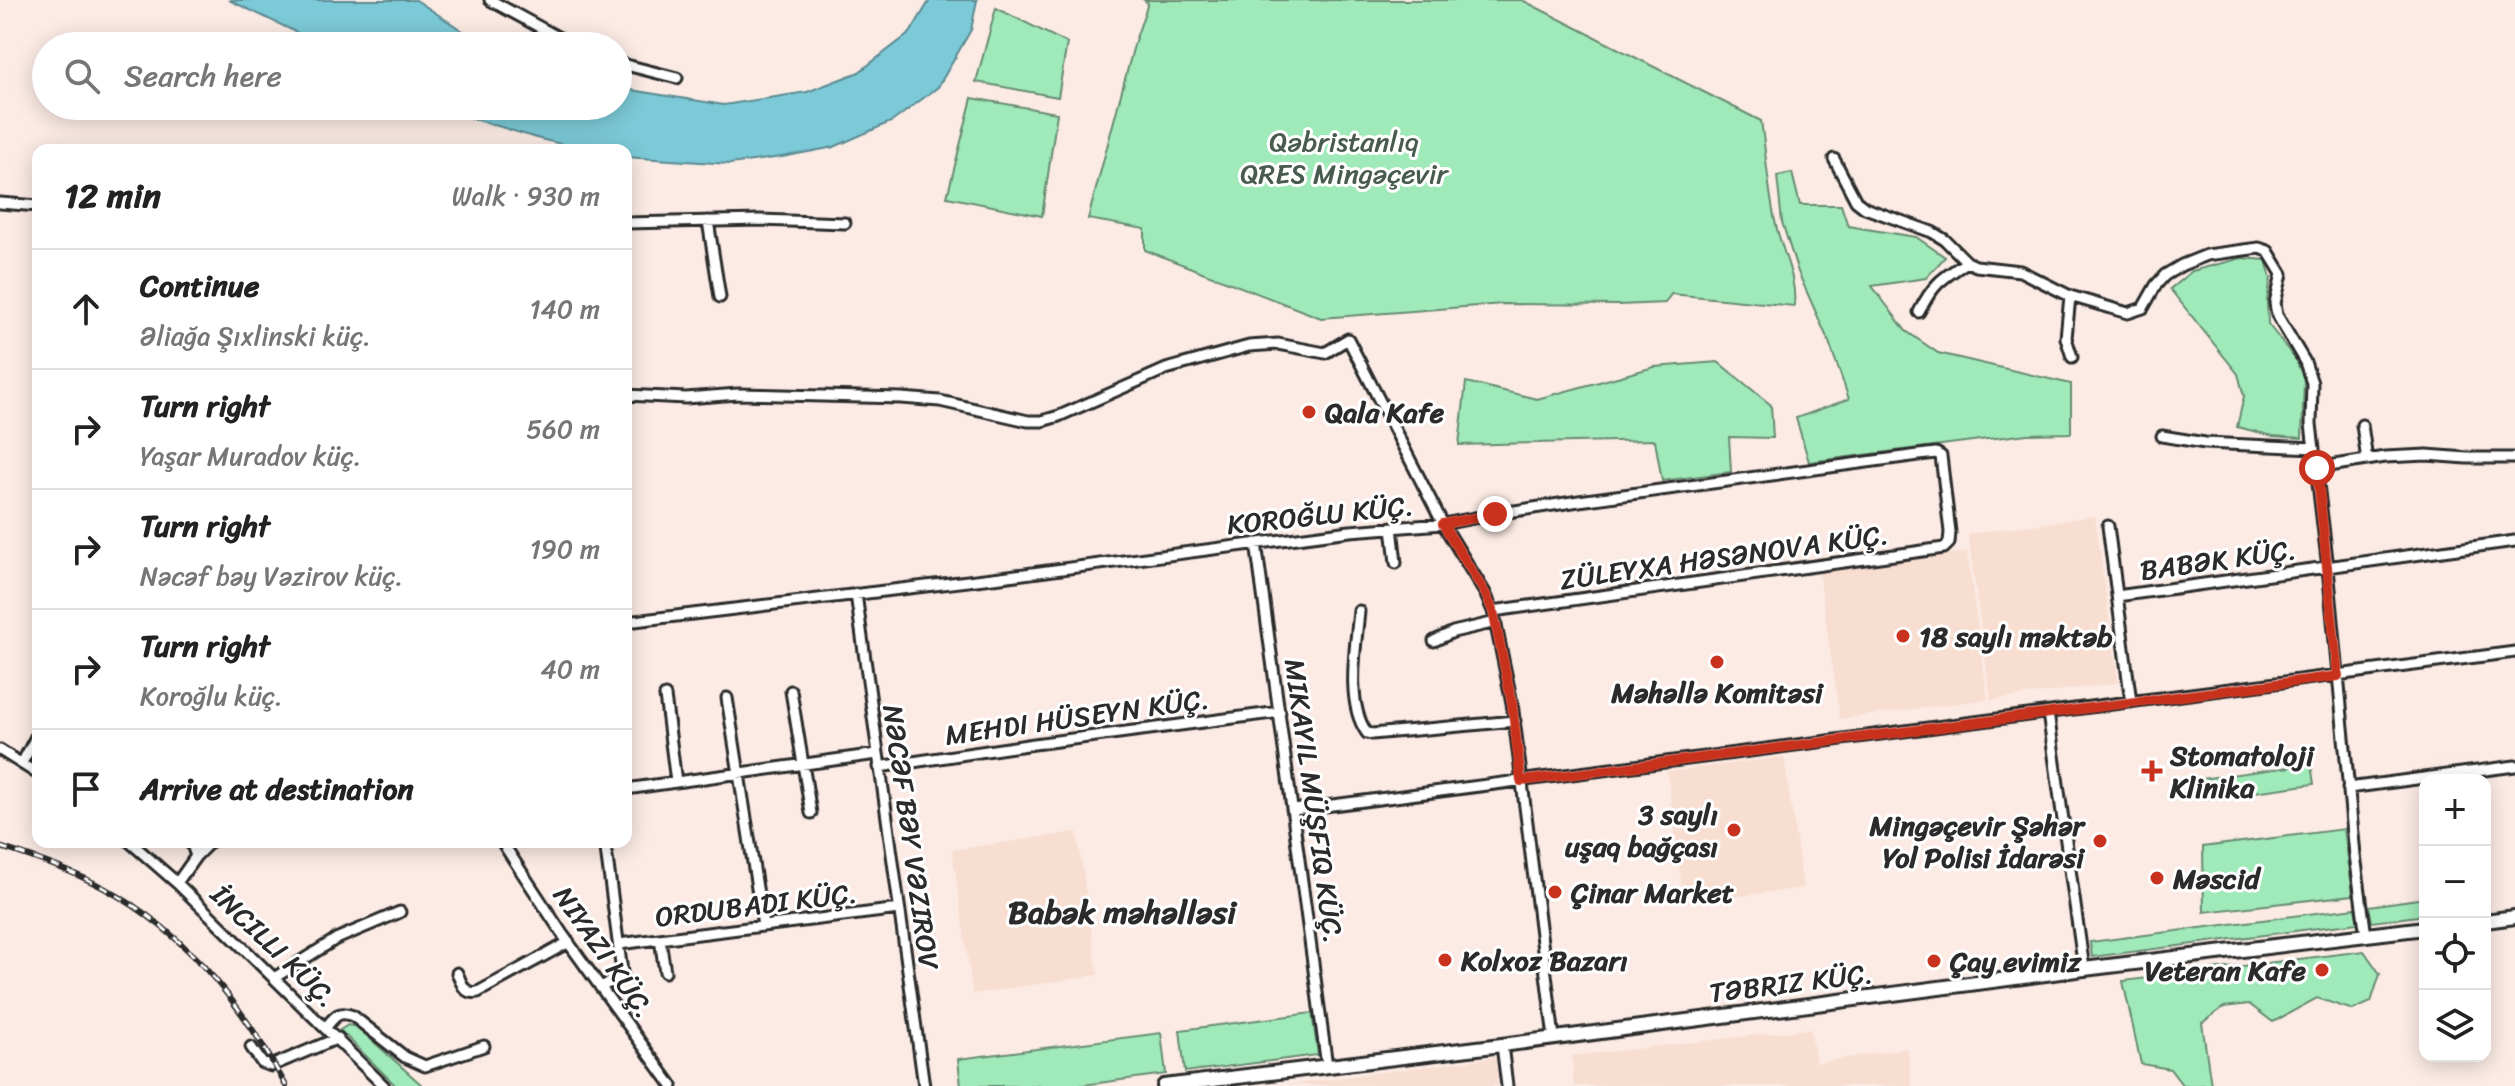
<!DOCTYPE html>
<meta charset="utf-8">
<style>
:root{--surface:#fff;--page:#f2f2f2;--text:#222;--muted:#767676;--line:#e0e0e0}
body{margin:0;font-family:Sriracha,sans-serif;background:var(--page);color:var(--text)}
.controls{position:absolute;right:24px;bottom:24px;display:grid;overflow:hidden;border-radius:16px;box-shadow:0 4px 20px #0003}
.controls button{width:72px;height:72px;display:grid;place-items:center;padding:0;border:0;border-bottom:2px solid var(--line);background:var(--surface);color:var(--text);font:40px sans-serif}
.stop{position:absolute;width:24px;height:24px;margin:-18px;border:6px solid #c8321e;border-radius:50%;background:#fff}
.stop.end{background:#c8321e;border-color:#fff;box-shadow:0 2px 8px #0008}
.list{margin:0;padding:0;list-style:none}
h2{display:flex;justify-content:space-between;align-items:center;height:104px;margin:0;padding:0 32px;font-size:34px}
h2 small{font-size:26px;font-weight:400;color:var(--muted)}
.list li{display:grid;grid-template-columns:52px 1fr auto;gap:24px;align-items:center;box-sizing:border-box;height:120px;padding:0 32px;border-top:2px solid var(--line)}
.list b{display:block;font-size:30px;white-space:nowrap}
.list p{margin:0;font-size:26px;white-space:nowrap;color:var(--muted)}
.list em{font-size:26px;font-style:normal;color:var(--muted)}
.icon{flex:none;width:44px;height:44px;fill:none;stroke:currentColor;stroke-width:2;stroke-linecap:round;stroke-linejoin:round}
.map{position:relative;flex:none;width:2515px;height:1086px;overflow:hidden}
.search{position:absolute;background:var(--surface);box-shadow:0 4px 20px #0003;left:32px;top:32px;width:600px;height:88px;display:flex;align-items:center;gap:20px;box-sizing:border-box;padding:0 28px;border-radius:44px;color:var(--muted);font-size:30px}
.panel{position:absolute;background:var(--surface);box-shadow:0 4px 20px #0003;left:32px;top:144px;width:600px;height:704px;border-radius:16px}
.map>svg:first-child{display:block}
</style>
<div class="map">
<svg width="2515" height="1086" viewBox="0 0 2515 1086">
<rect width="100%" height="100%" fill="#fbebe4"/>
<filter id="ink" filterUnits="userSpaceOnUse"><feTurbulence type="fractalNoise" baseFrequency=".0125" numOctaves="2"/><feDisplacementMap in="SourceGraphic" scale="16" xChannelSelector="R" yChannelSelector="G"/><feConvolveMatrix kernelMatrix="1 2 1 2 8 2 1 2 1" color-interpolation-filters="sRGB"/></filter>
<g filter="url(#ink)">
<path fill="#f8ddd1" d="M2095,516L2118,683L1991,700L1968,534Z
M1967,552L1988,699L1840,719L1819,573Z
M1784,757L1803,888L1684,903L1667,772Z
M1077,832L1098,975L973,994L952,850Z
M1810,1029L1816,1063L1907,1048L1912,1086H1574L1572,1056Z
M1496,1057L1498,1086L1287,1085Z"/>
<path fill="#a0eab9" stroke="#668a72" stroke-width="2" d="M1144,0H1522L1761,121C1766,154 1768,188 1775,221C1781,251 1797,275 1794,306L1671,294L1665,303L1618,305L1503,304L1321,318L1145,250V229L1088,219L1135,41L1148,3Z
M996,8L1067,43L1058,97L976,82Z
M972,98L1057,113L1042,216L947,197Z
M1792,173L1800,205H1841L1848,226L1916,237L1945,257L1926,278L1872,286L1906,331L1938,353L2071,384V433L2027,434L1809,462L1796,418L1849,399L1829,342L1798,272L1782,222L1777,176Z
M2242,258L2266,260L2271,278L2267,301L2268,324L2296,360L2304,379L2302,438L2273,436L2237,427L2244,396L2238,374L2170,289L2192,271Z
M1718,362L1771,405L1773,438L1729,437L1731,472L1662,481L1655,440L1459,445L1466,382L1537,399L1654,367Z
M2311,764L2314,784L2203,799L2200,779Z
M2344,829L2353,895L2204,912L2203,847Z
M2425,898V915L2372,922L2369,906Z
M2355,908L2358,923L2092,957L2090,942Z
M2364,951L2380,974L2371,1002L2353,1010L2317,998L2273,1022L2249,1004L2224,1007L2202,1023L2211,1085L2183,1086L2170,1069L2141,1064L2123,981Z
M1312,1013L1318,1055L1185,1072L1180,1030Z
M348,1025L357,1027L423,1086H396L340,1030Z
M1161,1033L1166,1074L1076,1086H961L958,1059Z"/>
<path fill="#7bcad7" stroke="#5b8a92" stroke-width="2" d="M229,0H416L469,35L497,46H325Z
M930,0H977L971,30L938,87L893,121L834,147L782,157L730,164L626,157V150H587L540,139L455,113L443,106H618V88L724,105L807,92L859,72L910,33Z"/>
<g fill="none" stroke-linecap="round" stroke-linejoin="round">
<defs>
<path id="street" d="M490,0L574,46
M618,63L677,78
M1834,159L1856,201L1865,208L1932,232L1945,240L1967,262L1976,266L2020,271L2070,296L2128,313L2143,308L2156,285L2165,275L2182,265L2207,255L2259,248L2268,251L2282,274L2275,303L2277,315L2305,362L2312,383L2311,424L2328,568L2355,855L2366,936
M0,203L38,206
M708,221L720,297
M626,223L760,220L845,223
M2070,296L2066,338L2072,357
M1919,312C1933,284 1941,279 1967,262
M626,395L686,398L738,394L901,398L940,401L1028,421H1042L1059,416L1166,369L1249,346L1278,344L1325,353L1348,339L1443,524L1485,593L1493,611L1512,703L1554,1038
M2362,425L2367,460
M2162,436L2205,443L2314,448
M2317,468L2385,457L2427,455L2467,458H2515
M2108,526L2131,702
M1392,527L1396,563
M1256,543L1327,1066
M856,594L924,1086
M2117,596L2515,541
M1359,611C1356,646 1345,703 1367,733L1372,734L1515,721
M626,622L1001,577L1350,531L1443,524L1495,514L1579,501L1919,455L1936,453L1941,456L1950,532L1949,543L1944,548L1493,611
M1434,641L1453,632L1496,622
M791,691L811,813
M665,696L676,782
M727,698L763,926
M2048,713L2084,969
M0,750L38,774
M22,763L38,733
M879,767L1034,744L1280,712
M2348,788L2515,766
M626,789L877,754
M1294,810L2515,652
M130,842L177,883L384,1086
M191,842L196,856
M502,842L563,935L672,1086
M177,883L196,856L210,842
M660,939L665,972
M619,944L899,909
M457,973C462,984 464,995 478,992L569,942
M274,978L336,939L400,912
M600,987L622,977V972L605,842
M326,1027C335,1016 339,1010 353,1016L405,1057L425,1066L484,1046
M1502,1045L1507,1086
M251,1047L262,1063L271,1066L338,1038"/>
<path id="secondary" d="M2485,921L2515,917
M1164,1086L1502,1045L2084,969L2425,928"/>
</defs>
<use href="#street" stroke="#2b2b2b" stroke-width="15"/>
<use href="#secondary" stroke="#2b2b2b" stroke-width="18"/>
<use href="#street" stroke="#fff" stroke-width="9"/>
<use href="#secondary" stroke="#fff" stroke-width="12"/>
<defs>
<path id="rail" d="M0,847C29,856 58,866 86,879C178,922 239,998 286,1086"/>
</defs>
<use href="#rail" stroke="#2b2b2b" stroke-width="6"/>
<use href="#rail" stroke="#fff" stroke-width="3" stroke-dasharray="9" stroke-linecap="butt"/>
</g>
</g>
<g fill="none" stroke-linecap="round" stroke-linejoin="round" filter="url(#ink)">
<path stroke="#c8321e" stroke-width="10" d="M1495,514L1443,524L1485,593L1493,611L1512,703L1521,781L2338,676L2317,468"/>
</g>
<g fill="#c8321e" stroke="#fff" stroke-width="3">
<circle cx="1309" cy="412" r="8"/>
<circle cx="1903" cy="636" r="8"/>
<circle cx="1717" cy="662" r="8"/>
<path d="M2148 759h8v8h8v8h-8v8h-8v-8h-8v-8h8z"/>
<circle cx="1734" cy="830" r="8"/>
<circle cx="2100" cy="841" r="8"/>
<circle cx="2157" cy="878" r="8"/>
<circle cx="1555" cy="892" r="8"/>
<circle cx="1445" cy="960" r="8"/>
<circle cx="1934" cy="961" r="8"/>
<circle cx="2322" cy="970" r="8"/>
</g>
<g text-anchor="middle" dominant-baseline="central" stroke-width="6" stroke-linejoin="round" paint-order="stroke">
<g font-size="28" fill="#485b4e" stroke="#fff">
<text x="1344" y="141">Qəbristanlıq<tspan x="1344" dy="32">QRES Mingəçevir</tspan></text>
</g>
<g font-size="28" font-weight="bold" fill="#2b2b2b" stroke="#fff" text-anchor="start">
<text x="1325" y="412">Qala Kafe</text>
<text x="1919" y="636">18 saylı məktəb</text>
<text x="1717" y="692" text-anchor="middle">Məhəllə Komitəsi</text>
<text x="2170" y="755">Stomatoloji<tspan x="2170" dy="32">Klinika</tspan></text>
<text x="1718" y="814" text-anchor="end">3 saylı<tspan x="1718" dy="32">uşaq bağçası</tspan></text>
<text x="2084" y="825" text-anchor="end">Mingəçevir Şəhər<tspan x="2084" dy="32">Yol Polisi İdarəsi</tspan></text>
<text x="2173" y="878">Məscid</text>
<text x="1571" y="892">Çinar Market</text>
<text x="1461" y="960">Kolxoz Bazarı</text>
<text x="1950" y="961">Çay evimiz</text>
<text x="2306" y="970" text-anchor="end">Veteran Kafe</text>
</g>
<g font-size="28" fill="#2b2b2b" stroke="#fff">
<text transform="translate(1320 515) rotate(-6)">KOROĞLU KÜÇ.</text>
<text transform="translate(1724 557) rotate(-8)">ZÜLEYXA HƏSƏNOVA KÜÇ.</text>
<text transform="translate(2218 560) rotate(-8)">BABƏK KÜÇ.</text>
<text transform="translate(1077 717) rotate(-8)">MEHDI HÜSEYN KÜÇ.</text>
<text transform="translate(1314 801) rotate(82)">MIKAYIL MÜŞFIQ KÜÇ.</text>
<text transform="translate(911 837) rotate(82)">NƏCƏF BƏY VƏZIROV</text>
<text transform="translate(756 905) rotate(-7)">ORDUBADI KÜÇ.</text>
<text transform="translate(274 946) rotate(44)">İNCILLI KÜÇ.</text>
<text transform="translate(604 952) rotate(55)">NIYAZI KÜÇ.</text>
<text transform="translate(1791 983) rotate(-7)">TƏBRIZ KÜÇ.</text>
</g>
<g font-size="32" font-weight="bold" fill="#2b2b2b" stroke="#fff">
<text x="1122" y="912">Babək məhəlləsi</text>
</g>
</g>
</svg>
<div class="controls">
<button>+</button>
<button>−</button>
<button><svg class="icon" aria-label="locate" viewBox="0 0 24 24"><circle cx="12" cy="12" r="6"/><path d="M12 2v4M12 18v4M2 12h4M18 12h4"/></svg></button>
<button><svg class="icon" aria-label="layers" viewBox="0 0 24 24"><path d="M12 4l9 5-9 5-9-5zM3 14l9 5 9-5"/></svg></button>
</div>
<div class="stop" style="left:2317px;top:468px"></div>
<div class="stop end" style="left:1495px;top:514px"></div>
<div class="search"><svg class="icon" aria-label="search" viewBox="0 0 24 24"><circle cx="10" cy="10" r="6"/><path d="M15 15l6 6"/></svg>Search here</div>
<section class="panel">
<h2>12 min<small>Walk · 930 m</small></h2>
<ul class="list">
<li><svg class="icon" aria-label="ahead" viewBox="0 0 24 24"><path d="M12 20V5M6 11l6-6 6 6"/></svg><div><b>Continue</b><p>Əliağa Şıxlinski küç.</p></div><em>140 m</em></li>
<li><svg class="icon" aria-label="right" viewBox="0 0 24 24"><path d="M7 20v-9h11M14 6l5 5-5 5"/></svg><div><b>Turn right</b><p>Yaşar Muradov küç.</p></div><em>560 m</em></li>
<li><svg class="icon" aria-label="right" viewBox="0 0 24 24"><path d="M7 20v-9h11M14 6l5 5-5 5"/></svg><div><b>Turn right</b><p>Nəcəf bəy Vəzirov küç.</p></div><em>190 m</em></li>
<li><svg class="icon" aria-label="right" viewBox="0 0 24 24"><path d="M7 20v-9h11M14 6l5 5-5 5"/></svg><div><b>Turn right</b><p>Koroğlu küç.</p></div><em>40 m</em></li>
<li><svg class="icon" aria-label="arrive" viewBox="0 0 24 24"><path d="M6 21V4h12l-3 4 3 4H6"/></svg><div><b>Arrive at destination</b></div></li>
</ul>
</section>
</div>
